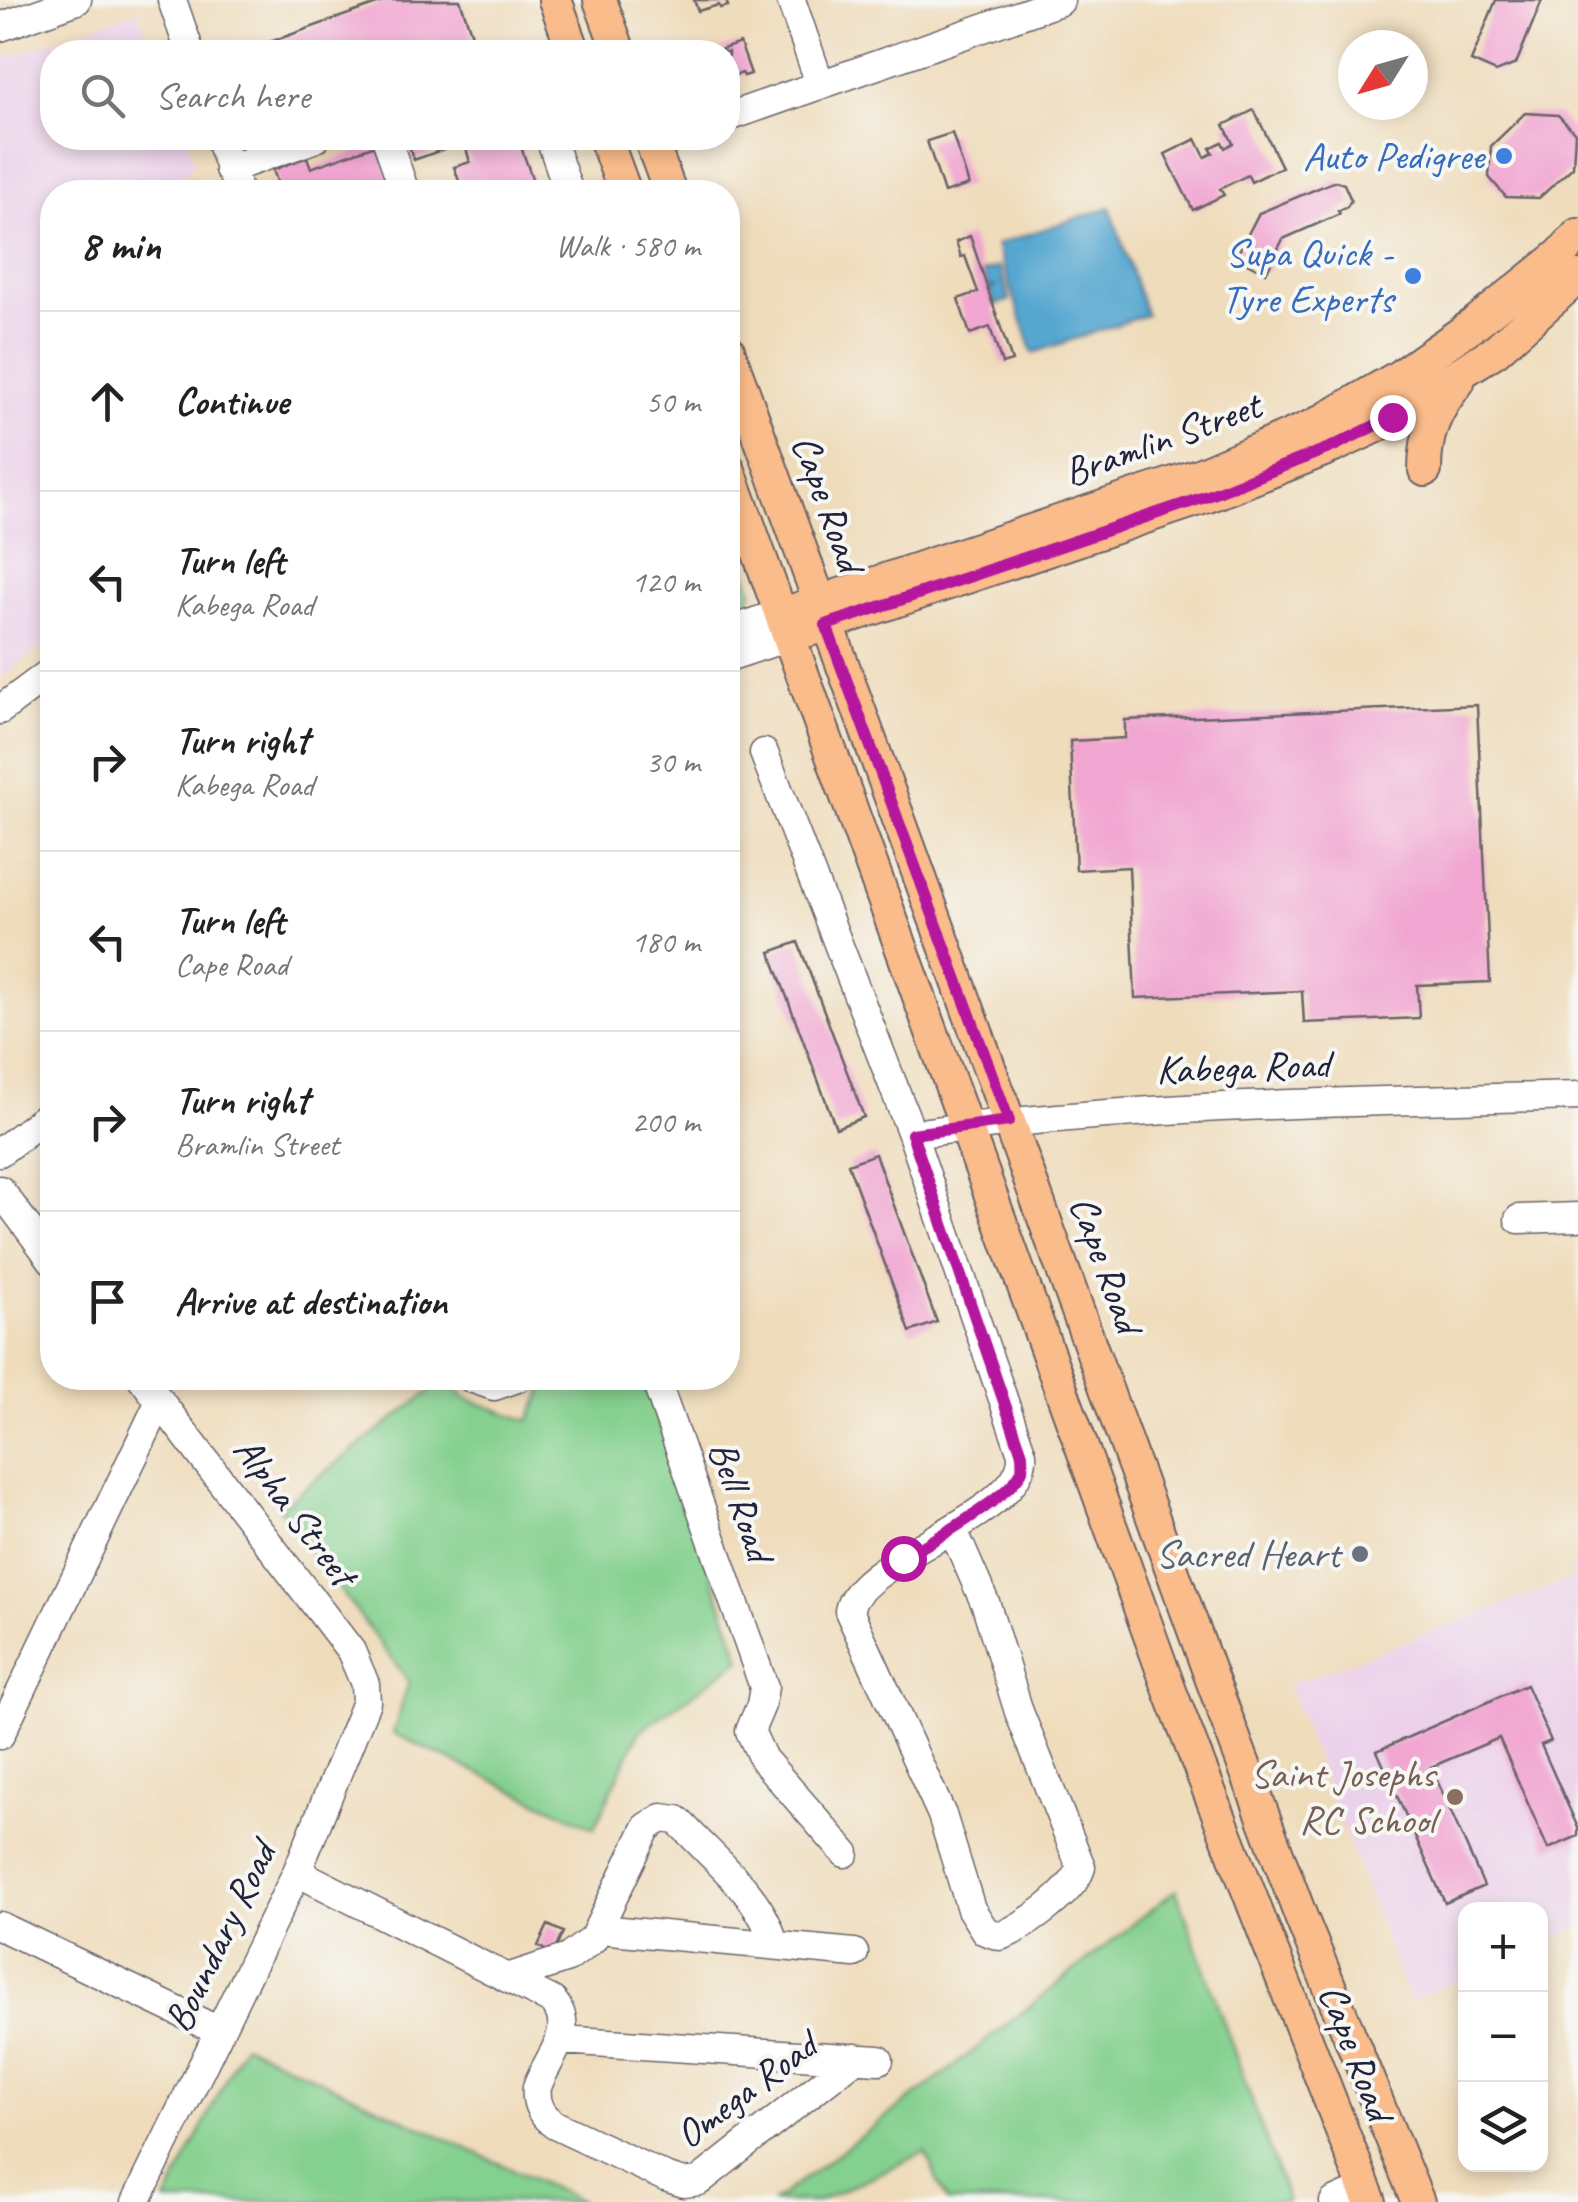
<!DOCTYPE html>
<meta charset="utf-8">
<style>
:root{--surface:#fff;--page:#f6f6f6;--text:#222;--muted:#767676;--line:#e0e0e0}
body{margin:0;font-family:Caveat,sans-serif;background:var(--page);color:var(--text)}
.controls{position:absolute;right:30px;bottom:30px;display:grid;overflow:hidden;border-radius:20px;box-shadow:0 5px 15px #0003}
.controls button{width:90px;height:90px;display:grid;place-items:center;padding:0;border:0;border-bottom:2px solid var(--line);background:var(--surface);color:var(--text);font:50px sans-serif}
.compass{position:absolute;left:1338px;top:30px;width:90px;height:90px;border-radius:50%;background:var(--surface);box-shadow:0 5px 15px #0003;rotate:233deg}
.stop{position:absolute;width:30px;height:30px;margin:-22px;border:8px solid #b5179e;border-radius:50%;background:#fff}
.stop.end{background:#b5179e;border-color:#fff;box-shadow:0 2px 10px #0008}
.list{margin:0;padding:0;list-style:none}
h2{display:flex;justify-content:space-between;align-items:center;height:130px;margin:0;padding:0 40px;font-size:42px}
h2 small{font-size:32px;font-weight:400;color:var(--muted)}
.list li{display:grid;grid-template-columns:65px 1fr auto;gap:30px;align-items:center;box-sizing:border-box;height:180px;padding:0 40px;border-top:2px solid var(--line)}
.list b{display:block;font-size:38px;white-space:nowrap}
.list p{margin:0;font-size:32px;white-space:nowrap;color:var(--muted)}
.list em{font-size:32px;font-style:normal;color:var(--muted)}
.icon{flex:none;width:55px;height:55px;fill:none;stroke:currentColor;stroke-width:2;stroke-linecap:round;stroke-linejoin:round}
.map{position:relative;flex:none;width:1578px;height:2202px;overflow:hidden}
.search{position:absolute;background:var(--surface);box-shadow:0 5px 15px #0003;left:40px;top:40px;width:700px;height:110px;display:flex;align-items:center;gap:25px;box-sizing:border-box;padding:0 35px;border-radius:40px;color:var(--muted);font-size:38px}
.panel{position:absolute;background:var(--surface);box-shadow:0 5px 15px #0003;left:40px;top:180px;width:700px;height:1210px;border-radius:40px}
.map>svg:first-child{display:block}
</style>
<div class="map">
<svg width="1578" height="2202" viewBox="0 0 1578 2202">
<rect width="100%" height="100%" fill="#f6f6f2"/>
<filter id="ink" filterUnits="userSpaceOnUse"><feTurbulence type="fractalNoise" baseFrequency=".01" numOctaves="2"/><feDisplacementMap in="SourceGraphic" scale="20" xChannelSelector="R" yChannelSelector="G"/><feConvolveMatrix kernelMatrix="1 2 1 2 8 2 1 2 1" color-interpolation-filters="sRGB"/></filter>
<filter id="wash" filterUnits="userSpaceOnUse"><feTurbulence type="fractalNoise" baseFrequency=".0048" numOctaves="4" result="noise"/><feDisplacementMap in="SourceGraphic" scale="40" xChannelSelector="R" yChannelSelector="G"/><feGaussianBlur stdDeviation="2.25" result="paint"/><feColorMatrix in="noise" values="0 0 0 0 0 0 0 0 0 0 0 0 0 0 0 0 0 1.4 0 .05"/><feComposite in="paint" operator="in"/></filter>
<g filter="url(#wash)">
<rect width="100%" height="100%" fill="#efdcbb"/>
<path fill="#ecd1ea" d="M137,11L153,52H52V138H186L195,163L168,192H52V317L41,330L52,347V638L0,678V60Z
M1578,1564V1928L1541,1945L1540,1910H1466L1465,1977L1410,2001L1288,1685L1574,1579L1570,1568Z"/>
<path fill="#84d08e" stroke="#537964" stroke-width="2.5" d="M728,519L752,590L747,608L728,621Z
M447,1378L464,1398L529,1421L549,1378H644L741,1659L639,1732L594,1828L393,1733L409,1682L279,1508Z
M1176,1890L1288,2201L947,2202L925,2152L817,2202H773L947,2072Z
M243,2044L582,2202H166Z"/>
<path fill="#56a7d0" stroke="#3c6486" stroke-width="2.5" d="M1110,207L1146,315L1033,353L996,245Z
M999,267L1010,300L995,305L989,289L997,286L989,288L983,272Z"/>
<g id="blocks">
<path fill="#f1a6d1" d="M388,0H460L478,52H242Z
M694,0H726L728,6L720,8L719,5L698,11Z
M1496,0H1542L1516,64L1496,72L1471,61Z
M740,43L751,74L744,76L742,73L728,78V52H714Z
M1254,110L1282,167L1251,182L1248,175L1220,189L1224,195L1193,210L1165,154L1196,139L1205,157L1213,153L1210,148L1222,142L1225,148L1233,143L1224,125Z
M1525,113L1558,115L1575,133L1573,167L1539,198L1506,197L1489,177L1491,146Z
M952,133L969,185L944,193L927,141Z
M406,138H527L529,141L520,144L533,181L501,192H463L454,167L470,162L464,142L414,160Z
M378,144L390,179L353,192H281L273,170L307,157L311,168Z
M1335,181L1344,184L1351,200L1347,207L1338,211L1340,214L1283,239L1266,273L1236,257L1259,213Z
M970,236L1012,361L1002,364L990,327L970,334L958,299L978,292L965,256L961,257L956,242Z
M1477,705L1490,982L1417,985L1419,1018L1304,1023L1302,991L1135,998L1129,867L1076,870L1070,741L1125,738V720Z
M798,942L864,1117L836,1128L770,952Z
M875,1154L937,1322L910,1332L848,1164Z
M1526,1685L1551,1741L1541,1745L1578,1828V1836L1548,1849L1499,1738L1431,1767L1484,1886L1445,1903L1377,1751Z
M548,1925L563,1932L553,1954L538,1946Z"/>
</g>
</g>
<g filter="url(#ink)">
<use href="#blocks" fill-opacity="0" stroke="#6a6368" stroke-width="2.5"/>
<g fill="none" stroke-linecap="round" stroke-linejoin="round">
<defs>
<path id="minor" d="M172,0L190,52
M791,0L820,84
M0,27L77,0
M728,117L1060,1
M219,138L239,192
M386,138L405,192
M550,138L569,192
M229,169L316,138
M728,631L779,614
M728,657L788,637
M0,710L52,671
M764,753L912,1134L1022,1454C1027,1516 857,1558 849,1611L942,1815L971,1909L985,1931L1000,1936C1022,1929 1076,1890 1081,1867L1019,1712L986,1605L953,1530
M912,1134C1133,1104 1355,1102 1578,1096
M0,1152L52,1112
M0,1190L52,1260
M1519,1219L1578,1217
M471,1378L494,1386L517,1378
M655,1378L764,1687L761,1705L750,1731L763,1759L845,1853
M0,1735L160,1401
M297,1872L553,2001C578,2031 547,2057 537,2087C535,2104 541,2115 555,2125L665,2177L684,2183L699,2181L855,2058
M0,1926L219,2031
M600,1929L854,1953
M507,1978L568,1958L593,1939L647,1827L662,1818L677,1820L686,1829C717,1862 764,1899 774,1945
M561,2040L879,2060
M136,2202L297,1872L366,1702L365,1684L351,1651L142,1378
M1334,2202L1364,2189"/>
<path id="major" d="M555,0L574,52
M600,0L619,52
M605,138L625,192
M650,138L670,192
M728,350L1211,1677L1301,1917L1418,2202
M728,468L1170,1691L1370,2202
M1425,470C1425,434 1435,410 1458,382
M798,609L1201,474L1315,425L1398,377L1474,324L1560,255L1578,235
M809,630L1208,496L1334,446L1375,427L1495,351L1578,277"/>
</defs>
<use href="#minor" stroke="#6a6368" stroke-width="31"/>
<use href="#major" stroke="#6a6368" stroke-width="36"/>
<use href="#minor" stroke="#fff" stroke-width="28"/>
<use href="#major" stroke="#fabc8b" stroke-width="32"/>
</g>
</g>
<g fill="none" stroke-linecap="round" stroke-linejoin="round" filter="url(#ink)">
<path stroke="#b5179e" stroke-width="12" d="M903,1558C929,1543 1012,1497 1022,1470C1023,1465 1022,1459 1022,1454L912,1134L1009,1121L826,625L1208,496L1334,446L1392,417"/>
</g>
<g fill="#3f7fe0" stroke="#f6f6f2" stroke-width="4">
<circle cx="1504" cy="156" r="10"/>
<circle cx="1413" cy="276" r="10"/>
</g>
<circle fill="#6b7280" stroke="#f6f6f2" stroke-width="4" cx="1360" cy="1554" r="10"/>
<circle fill="#8d6e63" stroke="#f6f6f2" stroke-width="4" cx="1455" cy="1797" r="10"/>
<g text-anchor="middle" dominant-baseline="central" stroke-width="8" stroke-linejoin="round" paint-order="stroke">
<g font-size="40" fill="#366cbe" stroke="#f6f6f2" text-anchor="end">
<text x="1484" y="156">Auto Pedigree</text>
<text x="1393" y="253">Supa Quick -<tspan x="1393" dy="46">Tyre Experts</tspan></text>
</g>
<g font-size="40" fill="#22223b" stroke="#f6f6f2">
<text transform="translate(1162 439) rotate(-20)">Bramlin Street</text>
<text transform="translate(828 503) rotate(70)">Cape Road</text>
<text transform="translate(1243 1067) rotate(-2)">Kabega Road</text>
<text transform="translate(1106 1264) rotate(70)">Cape Road</text>
<text transform="translate(741 1501) rotate(71)">Bell Road</text>
<text transform="translate(295 1511) rotate(53)">Alpha Street</text>
<text transform="translate(220 1937) rotate(-64)">Boundary Road</text>
<text transform="translate(1356 2052) rotate(69)">Cape Road</text>
<text transform="translate(746 2090) rotate(-37)">Omega Road</text>
</g>
<g font-size="40" fill="#5b616d" stroke="#f6f6f2" text-anchor="end">
<text x="1340" y="1554">Sacred Heart</text>
</g>
<g font-size="40" fill="#785e54" stroke="#f6f6f2" text-anchor="end">
<text x="1435" y="1774">Saint Josephs<tspan x="1435" dy="46">RC School</tspan></text>
</g>
</g>
</svg>
<div class="controls">
<button>+</button>
<button>−</button>
<button><svg class="icon" aria-label="layers" viewBox="0 0 24 24"><path d="M12 4l9 5-9 5-9-5zM3 14l9 5 9-5"/></svg></button>
</div>
<svg class="compass" viewBox="-18 -18 36 36"><path d="M0-13l5 13h-10z" fill="#e53935"/><path d="M0 13l5-13h-10z" fill="#767676"/></svg>
<div class="stop" style="left:903px;top:1558px"></div>
<div class="stop end" style="left:1392px;top:417px"></div>
<div class="search"><svg class="icon" aria-label="search" viewBox="0 0 24 24"><circle cx="10" cy="10" r="6"/><path d="M15 15l6 6"/></svg>Search here</div>
<section class="panel">
<h2>8 min<small>Walk · 580 m</small></h2>
<ul class="list">
<li><svg class="icon" aria-label="ahead" viewBox="0 0 24 24"><path d="M12 20V5M6 11l6-6 6 6"/></svg><div><b>Continue</b></div><em>50 m</em></li>
<li><svg class="icon" aria-label="left" viewBox="0 0 24 24"><path d="M17 20v-9H6M10 6l-5 5 5 5"/></svg><div><b>Turn left</b><p>Kabega Road</p></div><em>120 m</em></li>
<li><svg class="icon" aria-label="right" viewBox="0 0 24 24"><path d="M7 20v-9h11M14 6l5 5-5 5"/></svg><div><b>Turn right</b><p>Kabega Road</p></div><em>30 m</em></li>
<li><svg class="icon" aria-label="left" viewBox="0 0 24 24"><path d="M17 20v-9H6M10 6l-5 5 5 5"/></svg><div><b>Turn left</b><p>Cape Road</p></div><em>180 m</em></li>
<li><svg class="icon" aria-label="right" viewBox="0 0 24 24"><path d="M7 20v-9h11M14 6l5 5-5 5"/></svg><div><b>Turn right</b><p>Bramlin Street</p></div><em>200 m</em></li>
<li><svg class="icon" aria-label="arrive" viewBox="0 0 24 24"><path d="M6 21V4h12l-3 4 3 4H6"/></svg><div><b>Arrive at destination</b></div></li>
</ul>
</section>
</div>
